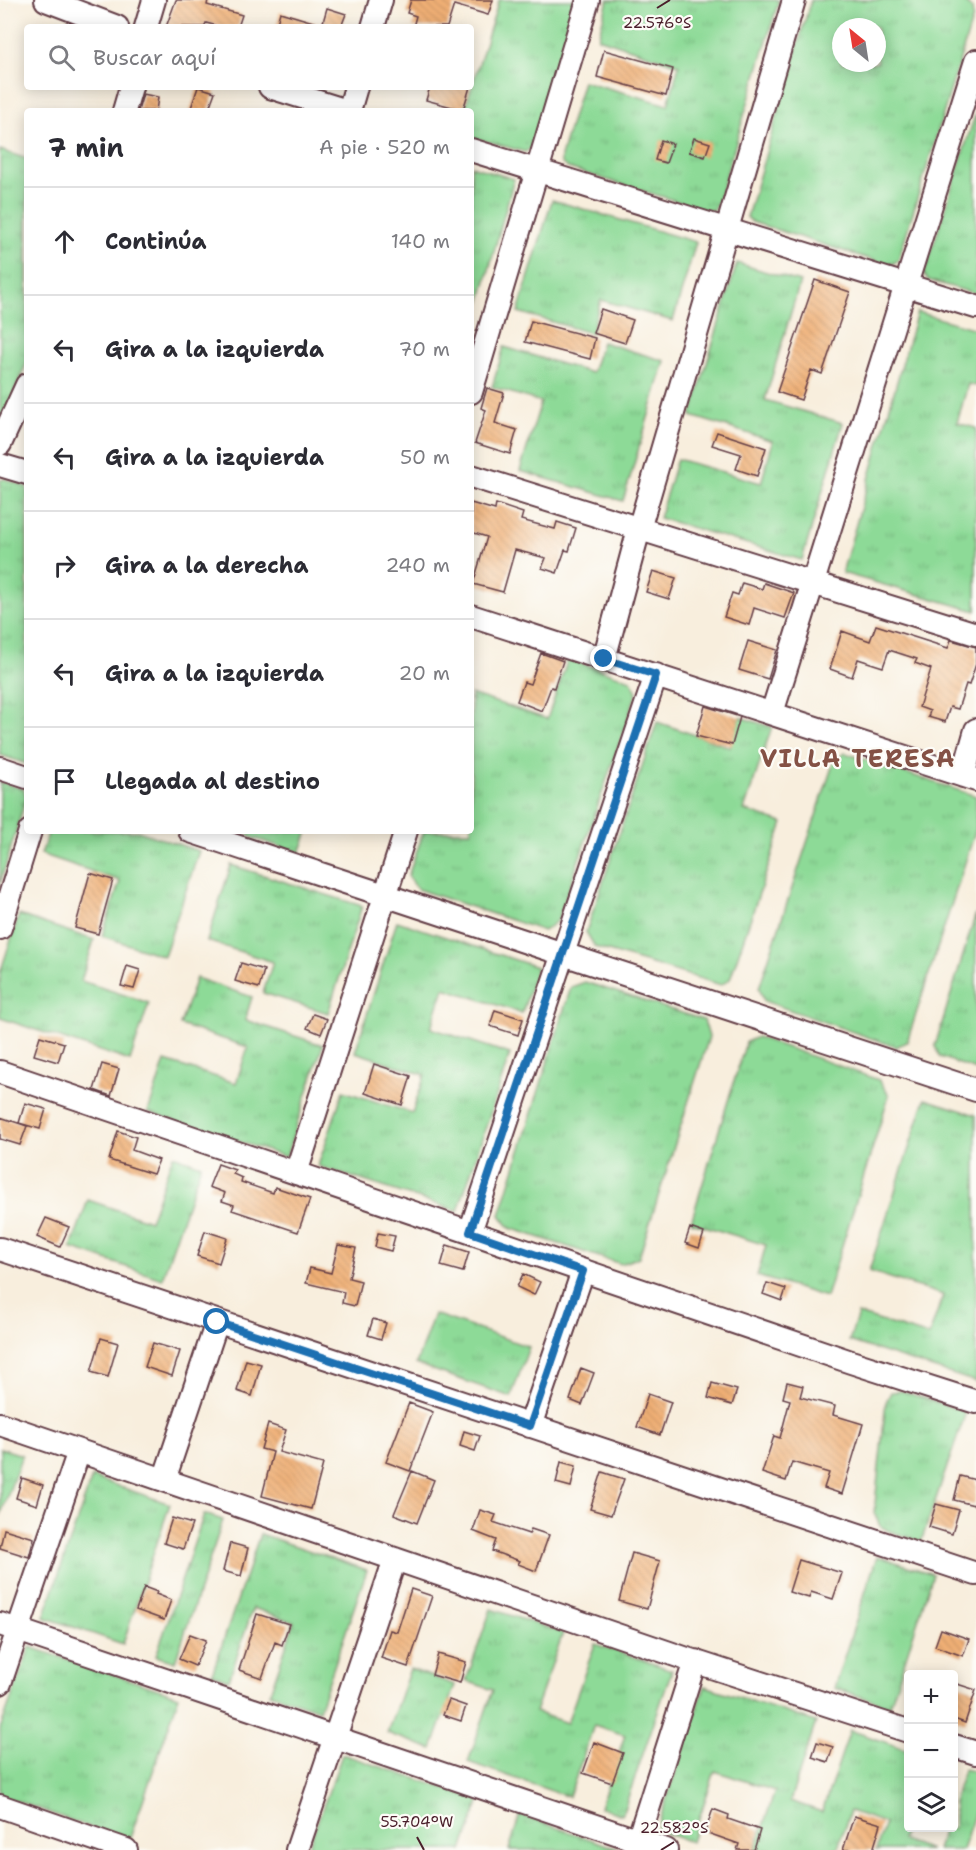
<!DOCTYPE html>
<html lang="es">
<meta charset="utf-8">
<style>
:root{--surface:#fff;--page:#f2f2f3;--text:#2b2b33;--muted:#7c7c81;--line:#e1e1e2}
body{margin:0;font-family:"Shantell Sans",sans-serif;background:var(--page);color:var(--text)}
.controls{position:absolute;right:18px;bottom:18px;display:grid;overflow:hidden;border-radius:6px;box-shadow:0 3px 15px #0003}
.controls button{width:54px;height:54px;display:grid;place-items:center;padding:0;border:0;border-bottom:2px solid var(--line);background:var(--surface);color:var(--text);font:30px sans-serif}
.compass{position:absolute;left:832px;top:18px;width:54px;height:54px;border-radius:50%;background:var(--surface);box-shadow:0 3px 15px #0003;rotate:330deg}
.stop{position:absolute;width:18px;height:18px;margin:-14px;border:4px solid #1f6fb2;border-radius:50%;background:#fff}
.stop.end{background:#1f6fb2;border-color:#fff;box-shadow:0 2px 6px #0008}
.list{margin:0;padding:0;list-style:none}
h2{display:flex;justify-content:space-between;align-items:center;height:78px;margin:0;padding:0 24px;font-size:26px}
h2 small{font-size:20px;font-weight:400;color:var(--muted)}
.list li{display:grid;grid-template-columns:39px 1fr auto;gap:18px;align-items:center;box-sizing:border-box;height:108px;padding:0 24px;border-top:2px solid var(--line)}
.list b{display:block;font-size:22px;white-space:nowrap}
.list em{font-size:20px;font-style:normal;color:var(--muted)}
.icon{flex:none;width:33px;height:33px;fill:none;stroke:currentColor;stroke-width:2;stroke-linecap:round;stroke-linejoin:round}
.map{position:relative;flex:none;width:976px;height:1850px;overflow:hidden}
.search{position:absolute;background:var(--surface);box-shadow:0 3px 15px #0003;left:24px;top:24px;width:450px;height:66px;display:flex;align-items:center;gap:15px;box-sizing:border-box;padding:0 21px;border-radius:6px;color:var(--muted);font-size:22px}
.panel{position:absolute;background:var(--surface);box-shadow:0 3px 15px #0003;left:24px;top:108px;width:450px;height:726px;border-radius:6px}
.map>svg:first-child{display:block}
</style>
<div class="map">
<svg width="976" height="1850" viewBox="0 0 976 1850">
<defs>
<pattern id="grass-tufts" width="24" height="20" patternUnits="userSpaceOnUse" patternTransform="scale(1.5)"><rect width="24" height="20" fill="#8dda97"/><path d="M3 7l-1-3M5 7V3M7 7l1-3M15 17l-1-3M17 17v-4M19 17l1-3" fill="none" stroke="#7bbb82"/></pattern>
<pattern id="building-back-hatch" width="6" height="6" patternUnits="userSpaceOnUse" patternTransform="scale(1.5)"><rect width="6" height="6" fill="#efaf75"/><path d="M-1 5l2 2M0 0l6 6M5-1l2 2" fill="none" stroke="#ce9665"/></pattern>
</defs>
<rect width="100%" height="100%" fill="#fdfcf7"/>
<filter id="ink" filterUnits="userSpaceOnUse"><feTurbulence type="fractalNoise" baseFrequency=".0167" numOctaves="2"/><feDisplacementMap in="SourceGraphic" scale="12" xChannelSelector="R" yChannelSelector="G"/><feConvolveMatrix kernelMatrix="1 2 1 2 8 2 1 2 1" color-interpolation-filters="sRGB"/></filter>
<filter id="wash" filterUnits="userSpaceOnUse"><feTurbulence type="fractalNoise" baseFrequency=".008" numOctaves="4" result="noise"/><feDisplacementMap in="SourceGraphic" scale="24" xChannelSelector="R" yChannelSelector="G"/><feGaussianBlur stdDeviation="1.35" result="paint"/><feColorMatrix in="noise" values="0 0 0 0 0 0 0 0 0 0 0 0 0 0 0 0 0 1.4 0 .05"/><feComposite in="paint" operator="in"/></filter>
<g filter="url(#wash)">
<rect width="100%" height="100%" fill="#f8eedd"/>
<path fill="url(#grass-tufts)" stroke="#6c7c61" stroke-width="1.5" fill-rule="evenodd" d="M499,0H577L531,148L525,152L471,137V111H464Z
M608,0H779L718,202L713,210H706L568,168L561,163V156L583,81L668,105L679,65L598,38Z
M811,0H957L966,3L972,9L973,17L898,261L892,264H885L752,222L747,217ZM841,27H877V63H841Z
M976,112V294L928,280L924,274Z
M0,150L27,159V362L0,426Z
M471,166L514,179L471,335Z
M552,200L696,242L673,321L601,300L591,333L518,312Z
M737,263L800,282L765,400L843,423L802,560L659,518L677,459L761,483L773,441L691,416Z
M917,312L976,329V386L968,384L957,423L976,428V611L842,573Z
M602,342L665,361L623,501L520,471L541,402L492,387L504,347L592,373Z
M5,479L27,487V764L0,755V480Z
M568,659L631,680L637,692L558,920L544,931L417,889L408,876L424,831H471V694L547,719Z
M740,717L772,727L744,810L783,823L730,979L721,985L595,947L586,932L657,722L730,747Z
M845,753L976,796V829L907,1042L896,1047L764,1001L759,988L834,761Z
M0,782L24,789L26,798L0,884Z
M49,831H138L199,851L164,956L102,936L120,881L41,854Z
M247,831H308L300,853L250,837Z
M231,865L362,906L328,1013L263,993L273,962L207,941Z
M976,913V1070L940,1057L935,1046Z
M19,915L94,940L81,981L149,1003L130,1061L0,1018V973Z
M397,921L537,967L522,1013L444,988L431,1028L510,1054L458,1211L318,1166L343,1091L412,1113L425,1075L355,1052Z
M196,978L252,997L245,1020L323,1045L286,1157L148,1112L165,1061L236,1083L248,1047L180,1025Z
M585,982L704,1020L709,1037L639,1257L621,1264L510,1228L500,1215L571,987Z
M757,1037L879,1080L889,1095L826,1297L757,1276L766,1245L691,1222L746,1042Z
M925,1099L976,1115V1382L849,1341L858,1314L929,1336L943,1295L869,1271Z
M173,1155L201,1165L162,1279L71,1248L88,1200L150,1221Z
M434,1314L529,1347L511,1397L416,1364Z
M902,1391L966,1412L921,1542L889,1531L880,1526L874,1513L886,1402L891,1392Z
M0,1448L22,1455L0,1517Z
M92,1477L170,1504L123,1644L44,1617Z
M204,1514L223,1520L175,1662L156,1656Z
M260,1534L367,1570L319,1710L270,1693L294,1622L253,1608L229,1680L212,1674Z
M877,1556L933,1574L890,1706L834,1688Z
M491,1609L563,1633L535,1712L567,1723L595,1644L672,1670L622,1815L600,1807L625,1735L594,1725L569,1797L468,1762L493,1690L466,1681Z
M30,1647L179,1696L129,1841L0,1795V1729Z
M410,1669L455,1685L432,1749L387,1733Z
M705,1686L816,1722L790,1801L822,1812L850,1730L908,1750V1820L902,1840L931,1850H876L885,1823L850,1811L837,1850H755L775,1791L715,1771L691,1842L656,1830Z
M342,1755H345L480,1800L462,1850H307Z
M964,1769L976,1772V1809L962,1850H937L944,1828H954V1800Z
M520,1815L619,1849V1850H509Z"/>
<g id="blocks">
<path fill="url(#building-back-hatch)" d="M176,0H208L207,5L242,15L238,27H221L206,23L204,27H166Z
M411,0H493L488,15L454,5L447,27H413L416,16L407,13Z
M327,8L346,14L341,27L323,22Z
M280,12L320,24V27H276Z
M604,50L673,69L666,96L597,77Z
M198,87L215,92L208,111H190Z
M430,87H470L463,110L426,100Z
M143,94L158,97L156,111H138Z
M694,138L710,143L705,157L689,152Z
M661,140L673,144L666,163L655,160Z
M815,280L850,292L822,374L811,370L801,400L777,392Z
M601,309L633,320L625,343L593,333Z
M531,321L595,338L590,359L525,342Z
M487,388L504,393L495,423L517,430L510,454L475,443L486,410L481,408Z
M717,432L766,448L757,476L736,469L741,454L712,445Z
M471,503L495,510L496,504L523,513L521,520L555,529L557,522L576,528L569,551L565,550L557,573L542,568L546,558L515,550L503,592L473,584L487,537L471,532Z
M653,571L676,578L669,599L646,592Z
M742,583L762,589L764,583L794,593L785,618L754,608L749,625L724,617L732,593L738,595Z
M876,625L948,648L951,640L976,647V664L969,685L966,684L958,709L950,707L945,722L928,717L930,711L919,707L931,669L915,663L917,659L889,650L883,667L858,659L852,677L830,669L842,631L870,641Z
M748,641L777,650L768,679L739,670Z
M541,653L563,661L554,688L551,687L542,711L517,701L524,682L530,684Z
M705,706L740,717L732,745L696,736Z
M90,873L113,880L98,934L75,928Z
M241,963L264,970L259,988L235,981Z
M127,966L140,970L134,989L121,986Z
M495,1010L523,1019L518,1035L490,1026Z
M313,1014L327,1019L321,1034L307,1028Z
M40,1036L64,1043L58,1062L34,1055Z
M102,1064L119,1069L111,1096L94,1090Z
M374,1064L411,1076L402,1105L365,1093Z
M25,1103L46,1109L40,1129L19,1123Z
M0,1117L27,1126L20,1145L0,1139Z
M118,1131L136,1137L132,1150L159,1160L153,1174L109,1160Z
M218,1164L235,1170L233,1174L242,1178L241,1182L273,1193L275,1187L310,1199L298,1232L232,1210L234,1205L222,1201L225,1193L209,1187Z
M46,1218L69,1227L60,1247L37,1237Z
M690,1228L704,1233L699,1248L685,1243Z
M205,1231L227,1238L219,1263L197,1256Z
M378,1233L395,1236L391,1251L375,1247Z
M338,1245L356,1248L349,1278L361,1281L355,1306L342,1303L344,1292L306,1283L310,1268L331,1273Z
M447,1245L469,1252L463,1272L441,1266Z
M523,1274L540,1282L534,1295L517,1287Z
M767,1283L786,1289L782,1301L763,1294Z
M373,1319L386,1323L381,1339L368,1335Z
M101,1338L118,1343L108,1377L91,1372Z
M153,1343L180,1351L172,1376L145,1367Z
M246,1360L261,1364L252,1396L237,1391Z
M581,1368L594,1373L582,1405L570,1400Z
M787,1382L803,1386L800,1397L835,1406L833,1415L863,1424L842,1494L824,1488L829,1473L792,1462L786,1481L762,1473L774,1436L780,1438L790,1400L783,1398Z
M712,1383L737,1390L732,1405L708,1398Z
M648,1394L671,1402L660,1435L637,1427Z
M409,1403L433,1412L410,1471L386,1462Z
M268,1424L286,1430L279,1452L323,1464L311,1509L262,1496L273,1452L261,1449Z
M464,1431L480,1436L475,1451L460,1446Z
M561,1462L576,1466L571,1487L556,1483Z
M412,1471L434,1480L417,1523L394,1514Z
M602,1472L624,1479L611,1515L590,1509Z
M960,1476L976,1480V1497L974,1505L954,1500Z
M22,1478L43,1485L37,1505L16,1498Z
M936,1504L959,1510L952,1534L929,1527Z
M480,1510L496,1515L493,1522L529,1534L531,1529L549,1535L536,1571L518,1564L520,1561L492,1551L496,1540L473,1531Z
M172,1518L192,1524L183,1549L164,1543Z
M4,1529L34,1538L29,1557L0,1548Z
M230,1543L248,1548L241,1576L223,1571Z
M632,1553L660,1561L647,1609L619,1601Z
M799,1560L842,1573L833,1599L811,1592L809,1598L789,1592Z
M144,1587L157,1592L156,1594L171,1600L164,1620L136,1610Z
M411,1589L432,1596L408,1667L381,1658L390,1630L397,1632Z
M257,1614L289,1624L282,1645L275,1642L262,1678L239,1670Z
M941,1629L969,1639L963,1656L935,1646Z
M190,1634L206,1640L195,1666L179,1659Z
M438,1654L466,1662L460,1683L432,1675Z
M954,1683L976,1690L965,1723L954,1719Z
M449,1700L466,1706L461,1721L443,1715Z
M594,1742L623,1753L612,1783L583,1773Z
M817,1742L833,1747L828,1762L812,1757Z
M713,1809L729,1815L728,1819L760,1830L754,1850H737L739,1844L705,1832Z
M854,1816L881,1824L873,1850H843Z"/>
</g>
</g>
<g filter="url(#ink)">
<use href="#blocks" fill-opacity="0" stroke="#643e46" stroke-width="1.5"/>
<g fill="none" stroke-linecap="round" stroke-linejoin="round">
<defs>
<path id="minor" d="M46,0L117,27
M146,27L154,0
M373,27L381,0
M270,87L347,111
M124,111L131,87
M349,111L356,87
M471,150L976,307
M471,392L588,0
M0,444L27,385
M0,465L27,473
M471,476L976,634
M471,616L976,780
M604,659L639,529L794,0
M772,713L976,61
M0,768L27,777
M963,776L976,730
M190,831L976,1090
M0,928L30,831
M0,1072L851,1362L976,1402
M296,1173L406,831
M470,1232L656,675
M0,1249L976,1574
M0,1424L687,1659L908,1731
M530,1426L583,1271
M164,1480L217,1322
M0,1624L666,1850
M0,1683L79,1451
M954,1746L976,1753
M0,1806L126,1850
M297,1850L395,1559
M635,1850L695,1661"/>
</defs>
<use href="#minor" stroke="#643e46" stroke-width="26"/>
<use href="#minor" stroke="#fff" stroke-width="22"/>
</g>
</g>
<g fill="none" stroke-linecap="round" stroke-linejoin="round" filter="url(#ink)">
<path stroke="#1f6fb2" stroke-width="8" d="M217,1322L530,1426L583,1271L470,1232L656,675L604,659"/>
</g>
<path fill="none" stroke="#4a1f2b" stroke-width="2" d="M657,8L670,0M417,1837L424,1850M661,1850L674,1842"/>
<g text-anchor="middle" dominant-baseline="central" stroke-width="4.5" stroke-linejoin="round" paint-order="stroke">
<g font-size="24" font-weight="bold" letter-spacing="1.5" fill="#845145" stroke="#fdfcf7">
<text x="858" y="759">VILLA TERESA</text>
</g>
</g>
<g font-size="15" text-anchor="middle" fill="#4a1f2b" stroke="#fdfcf7" stroke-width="4.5" stroke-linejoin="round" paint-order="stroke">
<text x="657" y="28">22.576°S</text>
<text x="417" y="1827">55.704°W</text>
<text x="674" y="1833">22.582°S</text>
</g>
</svg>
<div class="controls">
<button>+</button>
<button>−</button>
<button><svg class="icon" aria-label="layers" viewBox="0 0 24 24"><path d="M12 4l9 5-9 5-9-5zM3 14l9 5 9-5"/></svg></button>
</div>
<svg class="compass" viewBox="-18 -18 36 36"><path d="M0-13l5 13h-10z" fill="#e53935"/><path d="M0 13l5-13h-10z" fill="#7c7c81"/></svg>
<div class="stop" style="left:217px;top:1322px"></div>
<div class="stop end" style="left:604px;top:659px"></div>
<div class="search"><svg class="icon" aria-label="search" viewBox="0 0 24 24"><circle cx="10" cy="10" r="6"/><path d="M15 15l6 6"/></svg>Buscar aquí</div>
<section class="panel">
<h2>7 min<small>A pie · 520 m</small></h2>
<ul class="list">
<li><svg class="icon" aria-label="ahead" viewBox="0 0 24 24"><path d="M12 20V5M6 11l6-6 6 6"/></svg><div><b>Continúa</b></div><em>140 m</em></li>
<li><svg class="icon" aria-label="left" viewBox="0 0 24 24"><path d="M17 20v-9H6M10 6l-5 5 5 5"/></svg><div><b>Gira a la izquierda</b></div><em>70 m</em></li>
<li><svg class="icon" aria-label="left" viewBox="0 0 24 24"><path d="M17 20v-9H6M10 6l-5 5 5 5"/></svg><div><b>Gira a la izquierda</b></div><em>50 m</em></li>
<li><svg class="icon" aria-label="right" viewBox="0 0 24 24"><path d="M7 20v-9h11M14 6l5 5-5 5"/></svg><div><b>Gira a la derecha</b></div><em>240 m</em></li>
<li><svg class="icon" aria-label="left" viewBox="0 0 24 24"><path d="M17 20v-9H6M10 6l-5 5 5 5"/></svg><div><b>Gira a la izquierda</b></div><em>20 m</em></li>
<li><svg class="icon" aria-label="arrive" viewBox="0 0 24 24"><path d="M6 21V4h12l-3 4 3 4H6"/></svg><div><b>Llegada al destino</b></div></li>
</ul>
</section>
</div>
